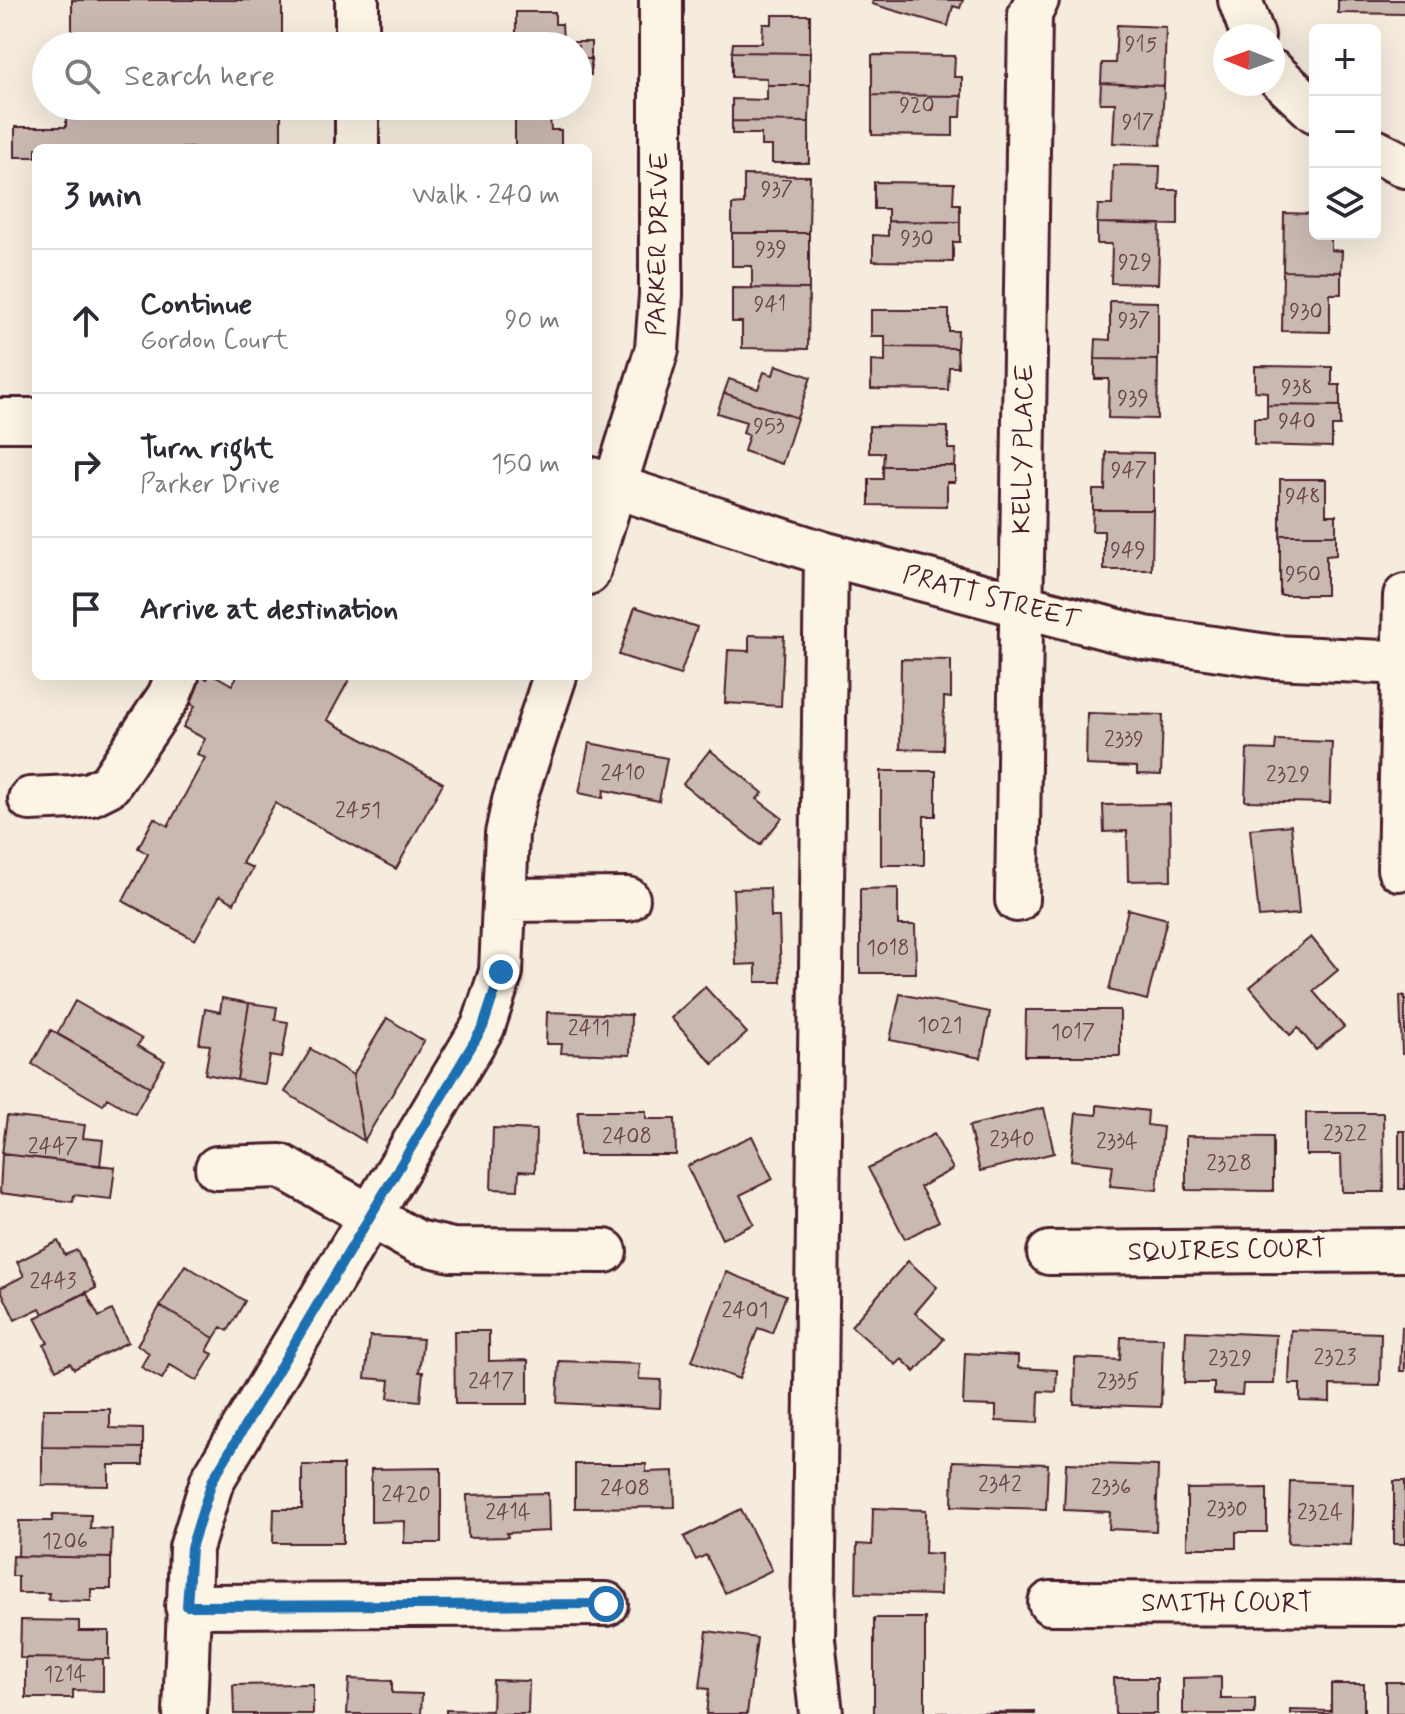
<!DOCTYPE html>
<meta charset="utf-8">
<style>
:root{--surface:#fff;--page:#f2f2f3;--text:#2b2b33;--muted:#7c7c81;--line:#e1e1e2}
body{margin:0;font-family:Mynerve,sans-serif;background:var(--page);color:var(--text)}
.controls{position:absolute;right:24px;top:24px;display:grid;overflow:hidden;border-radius:12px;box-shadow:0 8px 32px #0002}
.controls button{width:72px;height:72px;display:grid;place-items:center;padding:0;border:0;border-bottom:2px solid var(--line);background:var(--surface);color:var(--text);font:40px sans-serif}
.compass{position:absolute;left:1213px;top:24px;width:72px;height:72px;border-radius:50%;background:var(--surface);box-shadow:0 8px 32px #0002;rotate:271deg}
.stop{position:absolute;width:24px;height:24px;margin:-18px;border:6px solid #1f6fb2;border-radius:50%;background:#fff}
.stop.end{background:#1f6fb2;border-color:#fff;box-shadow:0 2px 8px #0008}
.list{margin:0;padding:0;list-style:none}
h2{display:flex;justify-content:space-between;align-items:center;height:104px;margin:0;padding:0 32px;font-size:34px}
h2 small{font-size:26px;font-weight:400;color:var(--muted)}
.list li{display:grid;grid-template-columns:52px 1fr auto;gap:24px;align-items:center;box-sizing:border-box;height:144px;padding:0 32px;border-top:2px solid var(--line)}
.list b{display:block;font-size:30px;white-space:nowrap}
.list p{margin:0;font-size:26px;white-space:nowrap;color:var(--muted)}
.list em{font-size:26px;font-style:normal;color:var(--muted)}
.icon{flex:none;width:44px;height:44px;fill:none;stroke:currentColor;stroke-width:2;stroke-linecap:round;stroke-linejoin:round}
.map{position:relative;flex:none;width:1405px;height:1714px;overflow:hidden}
.search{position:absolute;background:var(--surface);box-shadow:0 8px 32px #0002;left:32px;top:32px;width:560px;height:88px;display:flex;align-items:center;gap:20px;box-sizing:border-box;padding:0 28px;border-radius:44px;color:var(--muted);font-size:30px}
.panel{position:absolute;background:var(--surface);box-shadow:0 8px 32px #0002;left:32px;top:144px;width:560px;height:536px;border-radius:12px}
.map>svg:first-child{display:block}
</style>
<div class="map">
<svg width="1405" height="1714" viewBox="0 0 1405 1714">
<rect width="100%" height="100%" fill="#f5ecde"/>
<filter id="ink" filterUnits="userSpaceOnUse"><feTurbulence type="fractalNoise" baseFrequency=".0125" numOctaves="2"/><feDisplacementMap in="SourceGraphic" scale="16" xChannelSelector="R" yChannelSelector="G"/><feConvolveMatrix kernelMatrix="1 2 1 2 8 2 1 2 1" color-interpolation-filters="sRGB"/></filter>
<g filter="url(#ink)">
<path fill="#cab9b1" stroke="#4a1f2b" stroke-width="2" d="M72,0H282V46H72Z
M873,0H963L960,8L953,6L948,26L872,4Z
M1338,0H1405V14L1338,13Z
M516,12H555V24H562L563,42H591V59H578V46H516Z
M772,15H810V53L732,52L733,43H762L763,24H772Z
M1117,25L1166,27L1164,86L1101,83L1102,63H1115Z
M732,52L810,53V85H767V78L732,77Z
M872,55L955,56L954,77H962V96L872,95Z
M578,59H591V75L578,74Z
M1101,83L1164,86L1161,145L1113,143L1115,103H1100Z
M767,85H810L809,122L732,121V99L767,100Z
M872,95L962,96L961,117H953V136L872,135Z
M71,106H281V148H36V157H15V127H66V113H71Z
M515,118H550L551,130H561V148H515Z
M732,121L809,122V163H772V146H761V134H732Z
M1113,165L1160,166L1159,190H1178V225L1097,223L1098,205H1112Z
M744,175L810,176L809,233H732V205L744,204Z
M874,182L954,183L953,204H960V222L888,221V209H874Z
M1284,213L1315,214V234H1331V250L1342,251L1341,272L1283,271Z
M888,221L960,222V242H953V262L873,261V235L888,236Z
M1097,223L1160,224L1158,284L1111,283L1112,244H1097Z
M732,233H809V289L752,288V266H732Z
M1283,271L1341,272V294H1330V332L1282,331Z
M732,288L809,289L808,349L742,348V322H732Z
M1110,301L1158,302V360L1095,359L1096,339L1110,340Z
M871,310H949V331H958L957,348L885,347V336H871Z
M885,347L957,348L958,367H949L948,390L871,389V361L885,362Z
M1095,359L1158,360L1157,419L1108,418L1109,379H1095Z
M776,365L811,377L797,418L724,393L729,379L758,389L764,372L773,375Z
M1255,366L1332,367V385H1340V406L1267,405V392L1255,391Z
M724,393L797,418L782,464L744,451L749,435L743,433L746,422L717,413Z
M1267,405L1340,406V426H1332V447L1254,445V418H1267Z
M869,426L948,427V449H956L955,466H883L884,453H869Z
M1106,452L1153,453V510H1093V490H1105Z
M883,466H955V482H947V506L869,505V479H883Z
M1280,479H1326V515H1336V535H1280Z
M1093,510H1153L1152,570H1104V531H1092Z
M1280,535H1336V555L1326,556V595H1280Z
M635,607L697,627L680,675L619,655Z
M749,635L784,636L781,706L725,703L728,650L749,651Z
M901,659L951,660V698L944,697L943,750L900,749Z
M163,676H203L207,679L209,676H216L232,685L237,676H351L327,720L443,783L396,869L275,803L242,863L253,868L234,903L220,895L195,940L123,901L148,854L138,848L154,818L168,826L205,758L197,754L205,739L183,727L195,706L158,686Z
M1087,713L1163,715L1161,775L1137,774V767L1086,765Z
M1276,740L1332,742L1330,803L1245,801L1247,749L1275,750Z
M589,743L667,758L659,801L604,790L603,798L579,793Z
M710,750L763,793L757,799L782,818L760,845L683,784Z
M881,771H936V816H924V865H881Z
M1170,804L1171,880L1128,881L1127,831L1104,832L1103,805Z
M1291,825L1299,914L1259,917L1250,829Z
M770,888L771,917H779L781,982H756V964L736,965L733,889Z
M898,888V925H915L916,973H860V889Z
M1128,909L1167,919L1147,1000L1109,990Z
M1311,937L1338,970L1313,991L1344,1027L1316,1050L1298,1028L1290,1035L1250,987Z
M705,987L747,1033L713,1064L671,1018Z
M900,994L990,1012L981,1058L890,1040Z
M1400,996H1405V1054H1402Z
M222,998L249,1003L237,1080L205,1074L210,1045L199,1044L205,1009L220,1012Z
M75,1001L142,1039L137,1046L165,1061L150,1087L57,1034Z
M249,1003L277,1007L275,1020L288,1022L282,1058L270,1056L265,1084L237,1080Z
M1026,1010H1120V1056H1025Z
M547,1012L631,1015L630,1055L561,1053L562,1044H546Z
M387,1018L424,1041L364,1141L353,1075Z
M51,1030L150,1087L135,1114L107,1098L103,1105L32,1064Z
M311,1049L353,1075L364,1141L285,1092Z
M1097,1105L1148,1111L1147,1125L1163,1127L1157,1190L1110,1186L1113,1165L1071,1160L1076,1113L1097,1115Z
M1044,1108L1054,1153L980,1171L969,1126Z
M578,1111H646V1119H675L676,1155H579Z
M1306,1113H1383L1384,1192H1342L1341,1155H1306Z
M7,1116L85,1125L83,1138L103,1140L100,1166L2,1154Z
M493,1128L536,1130L535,1172L519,1171L518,1190L491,1189Z
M1399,1131H1405V1189H1399Z
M934,1134L953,1169L920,1187L939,1221L905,1239L868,1168Z
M752,1136L773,1179L740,1195L754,1224L722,1239L687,1166Z
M1186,1136L1273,1137V1191L1186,1190Z
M2,1154L115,1167L111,1199L74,1195L73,1202L0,1193Z
M58,1241L65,1255L77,1250L96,1288L43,1314L40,1308L15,1320L0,1288L24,1276L17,1262Z
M908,1261L937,1287L915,1313L944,1339L915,1372L902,1359L896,1365L851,1326Z
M185,1265L245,1301L228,1331L221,1327L214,1338L160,1306Z
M726,1272L786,1295L772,1333L758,1328L739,1379L692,1361Z
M86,1292L99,1317L112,1310L128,1342L74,1369L70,1363L56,1370L44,1345L48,1343L35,1318Z
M160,1306L214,1338L207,1351L213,1354L197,1381L170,1365L162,1379L141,1367L149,1353L137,1345Z
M1402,1327H1405V1371H1400Z
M1291,1330L1381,1333L1380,1386L1330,1385V1402L1300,1401V1384H1289Z
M454,1331H489V1361L528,1360V1404H455Z
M1186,1331L1276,1335L1274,1384H1243L1242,1395L1214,1394V1383H1184Z
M370,1336L423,1339L419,1372H423L420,1401L388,1398L390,1380L365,1378Z
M1121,1337L1163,1338L1161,1407L1074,1404L1075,1358L1120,1360Z
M965,1353L1018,1356V1368L1057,1370L1056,1392L1039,1391L1038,1423L996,1421V1406L963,1405Z
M559,1361L640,1364L639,1379L661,1380L660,1408L557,1403Z
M43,1409H110V1428L143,1429V1448L42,1447Z
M42,1447L143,1448V1465H109V1486L42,1485Z
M953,1461L1048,1464L1046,1509L952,1506Z
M1066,1463L1158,1466L1156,1531L1109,1529L1110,1512L1064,1510Z
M575,1464H646V1472L674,1471L675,1507L575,1508Z
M302,1465H343V1543H273L274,1509H302Z
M441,1468V1543H404L405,1521L371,1522V1469Z
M1290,1481L1353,1483L1351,1545L1288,1543Z
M1394,1481H1405V1544H1394Z
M1267,1488V1532H1236V1548H1187V1489Z
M548,1493L549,1531L507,1533L508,1537L468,1538L467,1495Z
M873,1508L926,1510L925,1553L941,1554L940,1595L856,1593L857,1544L872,1545Z
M741,1509L772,1570L725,1593L706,1555L696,1560L684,1537Z
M53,1514L91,1515L90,1528L112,1529L111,1558L18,1556L19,1521H52Z
M13,1556L111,1558V1589H91V1601L48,1600L49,1593H18V1576H12Z
M874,1618H925V1714H874Z
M21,1620L79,1621V1631H109V1659L20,1658Z
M707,1631L757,1638L747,1714H706L709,1689L700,1688Z
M26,1658L103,1659V1691L73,1690V1698H26Z
M1221,1677V1699H1255V1714H1183V1678Z
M1114,1678H1157V1714H1115Z
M349,1679L392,1681V1693L422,1694L421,1714H347Z
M493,1680L529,1681L528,1714H446V1710L492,1711Z
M1386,1682H1405V1714H1386Z
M313,1684V1714H234L233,1685Z
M1331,1684H1364V1714H1291V1710L1331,1711Z
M1035,1712V1714L936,1713Z"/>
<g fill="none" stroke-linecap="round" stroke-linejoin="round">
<defs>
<path id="minor" d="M1240,0L1253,36
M357,46V0
M1273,72L1315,111
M357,148V106
M1375,151L1405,166
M0,420H36
M588,478L826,554L1145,638L1274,657L1405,663
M588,573L657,349L661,295V0
M30,799L73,797L91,794L109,785L169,696L177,676
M1399,869L1405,596
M505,900L628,899
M1017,900L1030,14L1037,0
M217,1168L281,1166L417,1242L452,1250L605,1251
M1049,1253L1405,1250
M1050,1603L1405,1604
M187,1606L606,1604
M185,1714L191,1548L212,1481L483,1027L501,972L507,834L514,801L555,676
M821,1714L813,1639L826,554"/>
</defs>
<use href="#minor" stroke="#4a1f2b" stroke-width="48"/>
<use href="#minor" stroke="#fcf5e5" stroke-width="42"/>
</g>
</g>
<g fill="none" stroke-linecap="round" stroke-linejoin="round" filter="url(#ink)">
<path stroke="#1f6fb2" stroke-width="10" d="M501,972L483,1027L212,1481L191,1548L187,1606L606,1604"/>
</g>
<g text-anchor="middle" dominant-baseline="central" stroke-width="8" stroke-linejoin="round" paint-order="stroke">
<g font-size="22" fill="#6a464c">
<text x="1141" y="45">915</text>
<text x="917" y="106">920</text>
<text x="1138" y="123">917</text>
<text x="777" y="190">937</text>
<text x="917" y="239">930</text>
<text x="771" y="250">939</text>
<text x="1135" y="263">929</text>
<text x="770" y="305">941</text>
<text x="1306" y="312">930</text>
<text x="1134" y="321">937</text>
<text x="1297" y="388">938</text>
<text x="1133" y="399">939</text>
<text x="1297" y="422">940</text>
<text x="769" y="427">953</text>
<text x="1129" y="471">947</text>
<text x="1303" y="497">948</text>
<text x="1128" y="551">949</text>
<text x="1303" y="575">950</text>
<text x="1124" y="740">2339</text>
<text x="623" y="774">2410</text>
<text x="1288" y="775">2329</text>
<text x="358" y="811">2451</text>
<text x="888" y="949">1018</text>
<text x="940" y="1026">1021</text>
<text x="589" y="1029">2411</text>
<text x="1073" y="1033">1017</text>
<text x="1345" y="1134">2322</text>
<text x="627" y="1137">2408</text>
<text x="1012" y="1140">2340</text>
<text x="1117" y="1142">2334</text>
<text x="53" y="1147">2447</text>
<text x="1229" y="1164">2328</text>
<text x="53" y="1282">2443</text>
<text x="745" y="1311">2401</text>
<text x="1335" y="1358">2323</text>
<text x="1230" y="1359">2329</text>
<text x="491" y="1382">2417</text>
<text x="1118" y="1382">2335</text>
<text x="1000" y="1485">2342</text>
<text x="1111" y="1488">2336</text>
<text x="625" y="1489">2408</text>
<text x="406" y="1495">2420</text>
<text x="1227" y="1510">2330</text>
<text x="508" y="1513">2414</text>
<text x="1320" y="1513">2324</text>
<text x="65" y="1542">1206</text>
<text x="65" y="1675">1214</text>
</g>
<g font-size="26" fill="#4a1f2b" stroke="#fcf5e5">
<text transform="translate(659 244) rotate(-89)">PARKER DRIVE</text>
<text transform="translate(1024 449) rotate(-89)">KELLY PLACE</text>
<text transform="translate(991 598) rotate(15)">PRATT STREET</text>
<text transform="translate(1227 1251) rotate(-1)">SQUIRES COURT</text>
<text x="1227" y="1604">SMITH COURT</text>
</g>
</g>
</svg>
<div class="controls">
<button>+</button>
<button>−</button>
<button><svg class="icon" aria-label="layers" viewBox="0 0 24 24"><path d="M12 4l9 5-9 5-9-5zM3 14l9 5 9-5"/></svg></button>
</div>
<svg class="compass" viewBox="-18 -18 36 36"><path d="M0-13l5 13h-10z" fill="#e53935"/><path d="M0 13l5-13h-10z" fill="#7c7c81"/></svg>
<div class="stop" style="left:606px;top:1604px"></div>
<div class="stop end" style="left:501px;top:972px"></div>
<div class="search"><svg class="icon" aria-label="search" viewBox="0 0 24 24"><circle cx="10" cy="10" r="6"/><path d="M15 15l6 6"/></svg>Search here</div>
<section class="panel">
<h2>3 min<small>Walk · 240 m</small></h2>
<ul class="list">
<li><svg class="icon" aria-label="ahead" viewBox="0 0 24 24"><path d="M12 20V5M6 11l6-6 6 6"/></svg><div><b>Continue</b><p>Gordon Court</p></div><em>90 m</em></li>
<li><svg class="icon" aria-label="right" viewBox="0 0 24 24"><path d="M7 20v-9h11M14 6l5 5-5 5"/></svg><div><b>Turn right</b><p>Parker Drive</p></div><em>150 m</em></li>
<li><svg class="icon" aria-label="arrive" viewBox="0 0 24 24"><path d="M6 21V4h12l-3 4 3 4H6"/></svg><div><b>Arrive at destination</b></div></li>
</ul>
</section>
</div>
